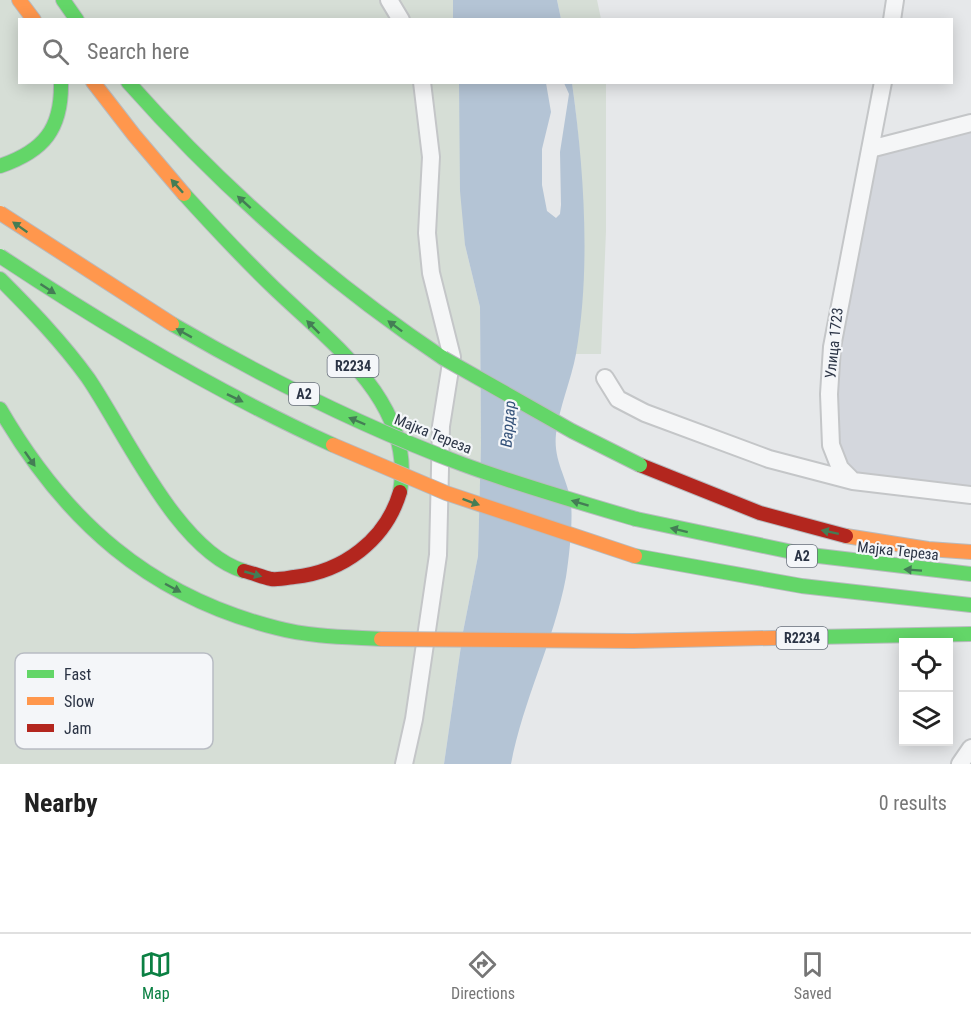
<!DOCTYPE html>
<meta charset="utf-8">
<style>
:root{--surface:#fff;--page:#f6f6f6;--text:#222;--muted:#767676;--line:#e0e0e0;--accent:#0b8043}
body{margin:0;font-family:"Roboto Condensed",sans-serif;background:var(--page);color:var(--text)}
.controls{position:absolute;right:18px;bottom:18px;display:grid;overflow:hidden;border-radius:0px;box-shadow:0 3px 15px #0003}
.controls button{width:54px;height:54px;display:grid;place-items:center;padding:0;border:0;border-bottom:2px solid var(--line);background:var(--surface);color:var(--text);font:30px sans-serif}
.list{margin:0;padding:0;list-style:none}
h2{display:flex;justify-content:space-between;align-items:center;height:78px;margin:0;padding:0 24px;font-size:26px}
h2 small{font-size:20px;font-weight:400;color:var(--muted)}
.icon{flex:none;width:33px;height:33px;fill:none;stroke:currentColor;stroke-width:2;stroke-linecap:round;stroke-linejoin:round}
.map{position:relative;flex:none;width:971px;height:764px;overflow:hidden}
.search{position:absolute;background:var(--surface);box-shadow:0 3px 15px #0003;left:18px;right:18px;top:18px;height:66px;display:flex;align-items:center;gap:15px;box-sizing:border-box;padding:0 21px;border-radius:0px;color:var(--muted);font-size:22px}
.sheet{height:168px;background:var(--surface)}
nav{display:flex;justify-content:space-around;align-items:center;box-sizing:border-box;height:84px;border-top:2px solid var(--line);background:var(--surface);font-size:16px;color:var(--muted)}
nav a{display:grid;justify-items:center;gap:3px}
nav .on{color:var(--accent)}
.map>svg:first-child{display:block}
</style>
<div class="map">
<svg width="971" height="764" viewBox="0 0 971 764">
<rect width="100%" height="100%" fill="#e6e8ea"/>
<path fill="#d4d7dd" d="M971,123V495L847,476L840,468L829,394L870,149Z"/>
<path fill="#d6ded6" d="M0,0H453V20H20V82L459,83L465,245L480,307L481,444L478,556L463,632L444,764H0Z
M557,0H597L601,19H561Z
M572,83H606V231L601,354H576C585,262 585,173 572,83Z"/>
<path fill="#b4c4d5" d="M453,0H557L561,19H453Z
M459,83H546L551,112L542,149V185L547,211L556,218L560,214L561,205L560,152L569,94L564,83H572C584,168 591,269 576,354C571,381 559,407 556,434C553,462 568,478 571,504C573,522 569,558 566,577C554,641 523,700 511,764H444L463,632L478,556L481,444L480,307L465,245L460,191Z"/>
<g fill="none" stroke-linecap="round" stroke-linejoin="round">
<defs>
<path id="street" d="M389,0L401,20
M892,20L895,0
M883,82L832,347L829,394L831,445L840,468L853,481L971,495
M870,149L971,123
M605,378L618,399L645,413L769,459L853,481
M404,764L414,719L438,555L441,426L452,357L431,273L427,233L431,157L422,82
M960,764L971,748"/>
<path id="fast" d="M63,0L77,20
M128,82C222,188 325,279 443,358
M0,166C44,151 62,129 61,82
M184,194C213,226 242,257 273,287C329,341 416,403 400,492
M0,279C31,310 62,342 88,378C125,432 178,552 244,571
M0,409C65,521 149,596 277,628C311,637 346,637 381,639
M636,519L802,554L971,574
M635,556L802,586L971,605
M814,637L971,634"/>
<path id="slow" d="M19,0L34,20
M93,82L134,135L184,194
M846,536L928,549L971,552
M633,641L814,637"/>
<path id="jam" d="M640,465L760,513L846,536
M244,571C253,573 262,577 271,579C278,580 287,578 294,577C343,572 386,540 400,492"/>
</defs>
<use href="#street" stroke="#c4c6c8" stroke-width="20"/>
<use href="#fast" stroke="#b8bbbf" stroke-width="16"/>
<use href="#slow" stroke="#b8bbbf" stroke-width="16"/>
<use href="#jam" stroke="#b8bbbf" stroke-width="16"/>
<use href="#street" stroke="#f5f6f7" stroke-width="16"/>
<use href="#fast" stroke="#63d668" stroke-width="14"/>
<use href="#slow" stroke="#ff974d" stroke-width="14"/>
<use href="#jam" stroke="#b3261e" stroke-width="14"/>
<defs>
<path id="fast-bridge" d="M0,256C107,327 216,392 333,445
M172,324C265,378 361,426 462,464C519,485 578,502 636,519
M443,358L572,431L640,465"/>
<path id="slow-bridge" d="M0,213L172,324
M333,445L446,493L635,556
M381,639L633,641"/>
</defs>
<use href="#fast-bridge" stroke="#b8bbbf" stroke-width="16" stroke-linecap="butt"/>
<use href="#slow-bridge" stroke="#b8bbbf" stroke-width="16" stroke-linecap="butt"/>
<use href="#fast-bridge" stroke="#63d668" stroke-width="14"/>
<use href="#slow-bridge" stroke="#ff974d" stroke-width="14"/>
</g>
<defs><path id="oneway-solid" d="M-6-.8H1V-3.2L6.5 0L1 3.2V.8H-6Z" transform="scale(1.5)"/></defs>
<g fill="#447d55">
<use href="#oneway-solid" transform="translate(177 186) rotate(-132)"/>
<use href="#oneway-solid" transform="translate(244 202) rotate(-138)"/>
<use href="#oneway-solid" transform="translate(20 227) rotate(-145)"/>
<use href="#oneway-solid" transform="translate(48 289) rotate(33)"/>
<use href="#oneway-solid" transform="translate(395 326) rotate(-143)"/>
<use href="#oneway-solid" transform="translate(313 327) rotate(-135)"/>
<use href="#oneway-solid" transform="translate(184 333) rotate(-151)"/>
<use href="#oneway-solid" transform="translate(235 398) rotate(26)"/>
<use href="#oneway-solid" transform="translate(357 421) rotate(-157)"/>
<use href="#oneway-solid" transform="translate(30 459) rotate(55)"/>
<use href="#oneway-solid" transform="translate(471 502) rotate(20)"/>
<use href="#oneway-solid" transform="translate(580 503) rotate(-163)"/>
<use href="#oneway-solid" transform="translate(679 530) rotate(-166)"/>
<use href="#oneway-solid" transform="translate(830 532) rotate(-168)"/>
<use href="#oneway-solid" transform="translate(913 570) rotate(-176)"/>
<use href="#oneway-solid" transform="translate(253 574) rotate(16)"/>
<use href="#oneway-solid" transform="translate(173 588) rotate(28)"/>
</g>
<g text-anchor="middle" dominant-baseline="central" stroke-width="4.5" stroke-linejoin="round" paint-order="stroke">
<g fill="#f4f6f9" stroke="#676e7b" stroke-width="1.5">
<rect x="327.5" y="355" width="51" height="22" rx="4.5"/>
<rect x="289" y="383" width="30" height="22" rx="4.5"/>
<rect x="787" y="545" width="30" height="22" rx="4.5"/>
<rect x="776.5" y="627" width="51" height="22" rx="4.5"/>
</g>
<g font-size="14" font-weight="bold" fill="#2b3445">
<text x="353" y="366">R2234</text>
<text x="304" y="394">A2</text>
<text x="802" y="556">A2</text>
<text x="802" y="638">R2234</text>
</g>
<g font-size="15" fill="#2b3445" stroke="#f4f6f9">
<text transform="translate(834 343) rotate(-84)">Улица 1723</text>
<text transform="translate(433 434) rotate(22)">Мајка Тереза</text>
<text transform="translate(898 551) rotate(6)">Мајка Тереза</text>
</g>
<g font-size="16" font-style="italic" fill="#34527a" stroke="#f4f6f9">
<text transform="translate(508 424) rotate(-85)">Вардар</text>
</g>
</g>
<rect x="15" y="653" width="198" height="96" rx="9" fill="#f4f6f9" stroke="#b8bcc3" stroke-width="1.5"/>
<rect x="27" y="670" width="27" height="8" fill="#63d668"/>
<rect x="27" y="697" width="27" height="8" fill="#ff974d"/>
<rect x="27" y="724" width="27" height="8" fill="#b3261e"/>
<g font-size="16" fill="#2b3445">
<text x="64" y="680">Fast</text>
<text x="64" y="707">Slow</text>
<text x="64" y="734">Jam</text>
</g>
</svg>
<div class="controls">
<button><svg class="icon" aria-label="locate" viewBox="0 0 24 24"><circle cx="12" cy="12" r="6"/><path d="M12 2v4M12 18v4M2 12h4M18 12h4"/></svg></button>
<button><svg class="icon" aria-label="layers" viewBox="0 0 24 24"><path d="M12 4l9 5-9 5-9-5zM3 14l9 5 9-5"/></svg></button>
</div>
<div class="search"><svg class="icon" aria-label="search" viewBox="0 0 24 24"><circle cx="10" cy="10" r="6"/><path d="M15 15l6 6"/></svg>Search here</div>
</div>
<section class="sheet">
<h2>Nearby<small>0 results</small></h2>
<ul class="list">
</ul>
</section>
<nav>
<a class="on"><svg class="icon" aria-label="map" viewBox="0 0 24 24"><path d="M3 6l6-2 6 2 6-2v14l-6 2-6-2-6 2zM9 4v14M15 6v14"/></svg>Map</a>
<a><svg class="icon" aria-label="directions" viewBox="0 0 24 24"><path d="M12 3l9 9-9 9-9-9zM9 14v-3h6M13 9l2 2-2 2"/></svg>Directions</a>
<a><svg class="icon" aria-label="saved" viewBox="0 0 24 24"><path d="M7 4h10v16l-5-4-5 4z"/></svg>Saved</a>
</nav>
